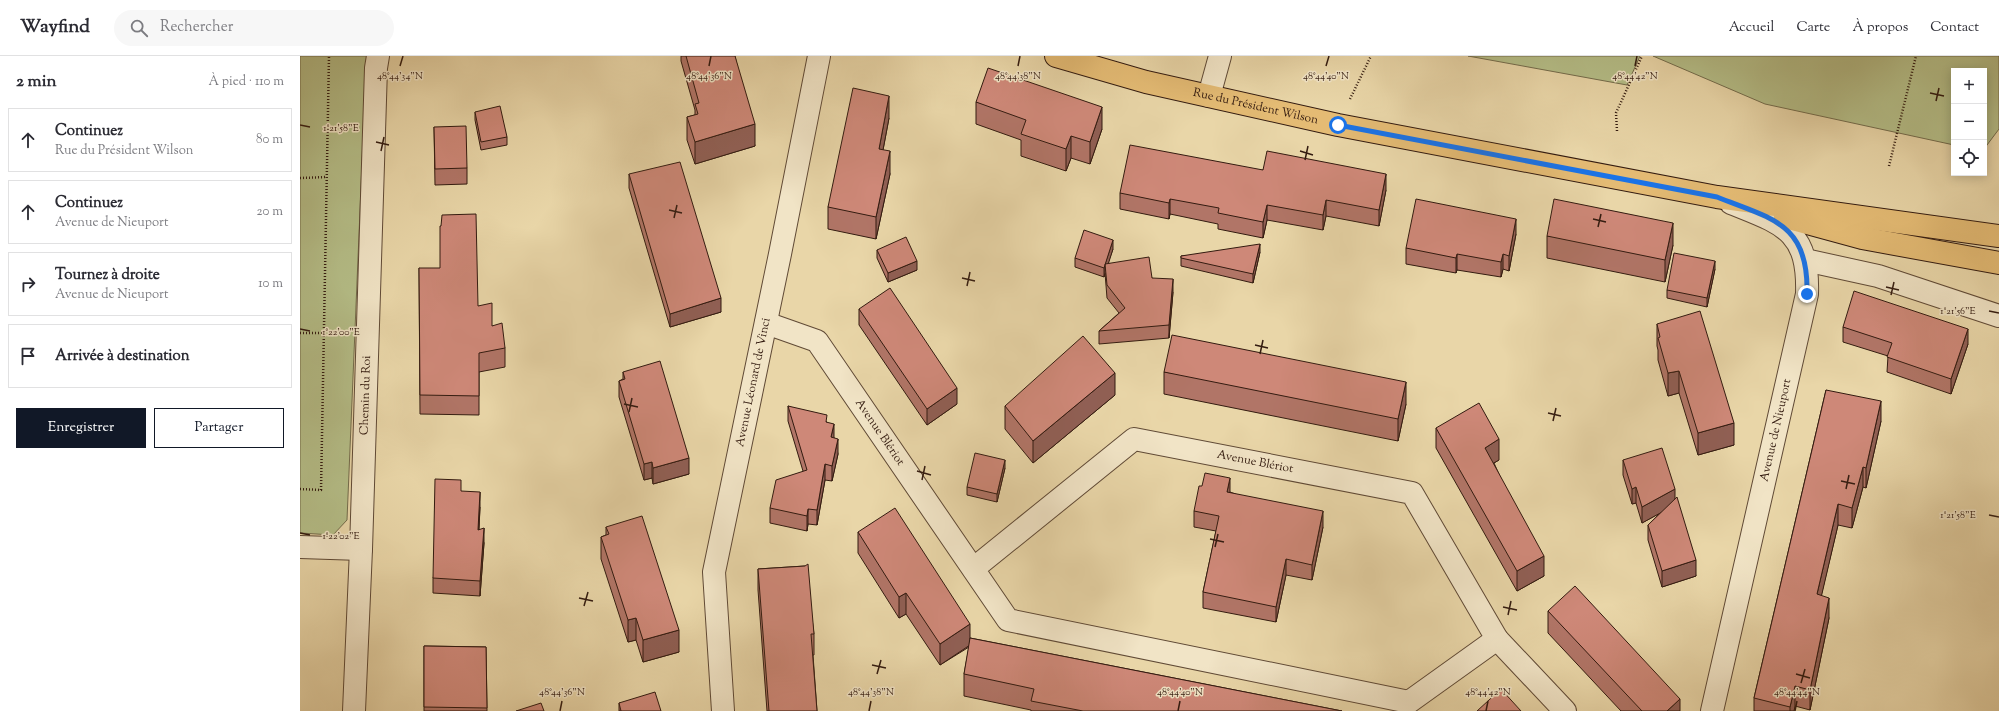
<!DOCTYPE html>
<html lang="fr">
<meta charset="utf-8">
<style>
:root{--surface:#fff;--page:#f7f7f7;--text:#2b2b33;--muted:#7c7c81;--line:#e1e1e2;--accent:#111827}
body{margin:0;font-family:"Sorts Mill Goudy",serif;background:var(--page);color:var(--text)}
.controls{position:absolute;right:12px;top:12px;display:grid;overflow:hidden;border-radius:0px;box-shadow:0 2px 10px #0003}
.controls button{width:36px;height:36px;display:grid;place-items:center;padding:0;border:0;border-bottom:1px solid var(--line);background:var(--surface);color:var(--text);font:20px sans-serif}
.stop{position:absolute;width:12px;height:12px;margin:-9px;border:3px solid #1a73e8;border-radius:50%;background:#fff}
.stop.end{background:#1a73e8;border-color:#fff;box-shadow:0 1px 4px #0008}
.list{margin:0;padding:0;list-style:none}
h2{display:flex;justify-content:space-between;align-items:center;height:52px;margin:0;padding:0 16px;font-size:17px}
h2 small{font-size:13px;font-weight:400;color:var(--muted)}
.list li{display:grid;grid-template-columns:26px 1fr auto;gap:12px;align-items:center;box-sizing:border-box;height:64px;margin:0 8px 8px;padding:0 8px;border:1px solid var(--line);border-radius:0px}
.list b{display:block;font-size:15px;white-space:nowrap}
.list p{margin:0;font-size:13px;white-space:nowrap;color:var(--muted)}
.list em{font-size:13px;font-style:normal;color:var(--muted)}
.actions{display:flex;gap:8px;padding:12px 16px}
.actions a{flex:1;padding:9px 0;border:1px solid var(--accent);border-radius:0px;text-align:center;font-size:14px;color:var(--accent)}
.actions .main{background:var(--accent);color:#fff}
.icon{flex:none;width:22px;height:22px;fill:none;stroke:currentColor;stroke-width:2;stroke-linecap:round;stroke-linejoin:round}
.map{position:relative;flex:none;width:1699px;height:655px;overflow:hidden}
header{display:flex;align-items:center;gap:24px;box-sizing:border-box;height:56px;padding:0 20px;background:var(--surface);border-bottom:1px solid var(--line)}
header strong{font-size:19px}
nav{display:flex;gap:22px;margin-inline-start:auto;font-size:14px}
.search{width:280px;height:36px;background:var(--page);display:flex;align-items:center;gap:10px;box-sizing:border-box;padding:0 14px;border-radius:22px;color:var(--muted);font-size:15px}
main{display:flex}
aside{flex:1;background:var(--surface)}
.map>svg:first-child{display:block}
</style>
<header>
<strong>Wayfind</strong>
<div class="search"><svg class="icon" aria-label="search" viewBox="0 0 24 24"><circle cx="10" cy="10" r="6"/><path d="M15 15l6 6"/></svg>Rechercher</div>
<nav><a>Accueil</a><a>Carte</a><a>À propos</a><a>Contact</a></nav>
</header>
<main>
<aside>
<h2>2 min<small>À pied · 110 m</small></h2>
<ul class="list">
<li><svg class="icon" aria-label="ahead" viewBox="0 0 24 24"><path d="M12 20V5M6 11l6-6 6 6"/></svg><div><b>Continuez</b><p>Rue du Président Wilson</p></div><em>80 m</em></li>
<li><svg class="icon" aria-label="ahead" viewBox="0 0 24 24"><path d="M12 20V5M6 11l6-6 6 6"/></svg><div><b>Continuez</b><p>Avenue de Nieuport</p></div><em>20 m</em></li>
<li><svg class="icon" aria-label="right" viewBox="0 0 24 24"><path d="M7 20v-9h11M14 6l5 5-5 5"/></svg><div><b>Tournez à droite</b><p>Avenue de Nieuport</p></div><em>10 m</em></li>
<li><svg class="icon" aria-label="arrive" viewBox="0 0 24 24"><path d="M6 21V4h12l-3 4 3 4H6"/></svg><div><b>Arrivée à destination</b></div></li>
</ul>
<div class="actions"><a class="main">Enregistrer</a><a>Partager</a></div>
</aside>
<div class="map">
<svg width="1699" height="655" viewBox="0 0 1699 655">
<rect width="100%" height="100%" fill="#e9d6a8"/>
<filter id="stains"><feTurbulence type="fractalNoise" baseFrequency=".005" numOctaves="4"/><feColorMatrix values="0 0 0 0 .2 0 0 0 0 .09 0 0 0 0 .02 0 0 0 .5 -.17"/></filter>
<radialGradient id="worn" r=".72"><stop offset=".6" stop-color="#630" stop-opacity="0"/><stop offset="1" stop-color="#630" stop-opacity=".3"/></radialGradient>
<path fill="#b5be88" stroke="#746c4c" d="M0,0H68L66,12L47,464L33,479L0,477Z
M1168,0H1340L1327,29Z
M1353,0H1699V73L1684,93V15H1654V89L1465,48Z"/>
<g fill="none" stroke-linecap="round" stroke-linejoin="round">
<defs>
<g id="minor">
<path d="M909,40L920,0"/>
<path d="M1505,204L1578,220L1699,260"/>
<path id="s1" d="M466,267L517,285L708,564L1109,646L1197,583L1112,437L834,383L673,513"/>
<path d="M0,491L61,493"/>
<path d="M1197,583L1265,655"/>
<path id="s2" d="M54,655L61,493L76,12L78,0"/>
<path id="s3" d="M423,655L414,516L480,198L519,0"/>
<path id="s4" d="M1412,655L1507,238C1509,174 1483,168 1431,147"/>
</g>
<g id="major">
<path id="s5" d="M756,0L846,26L1038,69L1417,141L1699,180"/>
<path d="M1485,161L1562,182L1699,207"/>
</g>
</defs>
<use href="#minor" stroke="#604a36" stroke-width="24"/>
<use href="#major" stroke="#331b10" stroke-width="24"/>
<path stroke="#331b10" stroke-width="2.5" stroke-dasharray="1 2" stroke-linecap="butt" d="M1050,43L1071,0
M1317,75L1316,57L1342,0
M1589,110L1616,0
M0,122L27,121
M0,277H24
M0,433L21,434L29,0"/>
<use href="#minor" stroke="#f1e4c6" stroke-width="22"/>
<use href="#major" stroke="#e4bb74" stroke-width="22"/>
</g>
<path fill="#b17567" stroke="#331b10" d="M381,0H435L455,90L395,108L387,84V61L395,59V54L381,5Z
M676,46L802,73L790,108L771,102L766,115L721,100V84L676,68Z
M175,56L207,81V89L181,94L175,64Z
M589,62L583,94L590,118L576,183L528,173V151Z
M134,71L167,112V128L135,129Z
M963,114L1086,134L1079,170L1026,160L1023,174L967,164L963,182L918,173V168L870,158L869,163L820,153V137Z
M329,118L421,256L370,271L329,132Z
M1216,178L1209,215L1203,213L1201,221L1157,214L1156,217L1106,208V192Z
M1247,180L1373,189L1365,226L1247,202Z
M813,193L808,207L852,222L873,236L869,282L799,288V275L819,257L807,242L805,217L804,221L775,211V202Z
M577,194L617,214L588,226L577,202Z
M960,196L953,227L881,210V200Z
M119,212L178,250L192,270L205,292V311L179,316V359L120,358Z
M1415,213L1407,251L1367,242V234Z
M559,253L657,348L627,369L559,269Z
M1357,268L1434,389L1398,399L1379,337L1368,340L1358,304V294L1357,290Z
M1543,271L1668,288L1651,338L1587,316L1588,300L1543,286Z
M323,316L389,418L353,428L352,422L344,424L319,341V325L323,323Z
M864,316L1106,348L1098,385L864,338Z
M1526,334L1581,365L1566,432L1563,431L1552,472L1538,469L1521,540L1529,562L1510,654L1495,650L1494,655H1454V642Z
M815,339L733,407L705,373V350Z
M488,350L527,366L534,382L538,398L532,425L525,424L517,469L508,468L507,475L470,467V452L503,415L488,365Z
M1136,372L1199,404L1194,407L1244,520L1217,535L1136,392Z
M1323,404L1375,443L1396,520L1362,531L1348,484V469L1360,457L1342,467L1336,447L1332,448L1323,419Z
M705,412L697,446L667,439V431Z
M161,435L180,451L179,473L184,487L180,540L133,537V522Z
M930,436L1023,471L1012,524L986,519L976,566L903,552V536L916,475L894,471V455Z
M306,471L379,596L343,606L336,584L328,586L301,503V481L306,479Z
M558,476L670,582L1042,655H731V654L664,640V618L669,591L640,609L606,558L599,562L558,497Z
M505,510L514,578V599H513L517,655H467L458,534V513Z
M1248,555L1380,655H1321L1248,577Z
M124,590L186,591L187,655H124Z
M319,647L361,655H319Z"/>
<path fill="#905f54" stroke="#331b10" d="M589,40V62L579,115V93Z
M802,51V73L790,108V86Z
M455,68V90L395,108V86Z
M771,80V102L766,115V93Z
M590,95V118L576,183V161Z
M1086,118V134L1079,170V154Z
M870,143V158L869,163V147Z
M1026,144V160L1023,174V159Z
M967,149V164L963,182V166Z
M1216,163V178L1209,215V200Z
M1373,167V189L1365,226V204Z
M813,184V193L806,215L805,208Z
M960,188V196L953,227V218Z
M1157,198V214L1156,217V202Z
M1203,198V213L1201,221V206Z
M617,205V214L588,226V217Z
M1415,205V213L1407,251V242Z
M805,208V217L804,221V212Z
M873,223V236L869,282V269Z
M421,242V256L370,271V258Z
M1668,273V288L1651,338V323Z
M1379,315V337L1368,340V317Z
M815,317V339L733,407V385Z
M1106,326V348L1098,385V363Z
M657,332V348L627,369V353Z
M1581,345V365L1566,432V412Z
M1434,367V389L1398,399V377Z
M534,368V383L531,381Z
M538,383V398L532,425V410Z
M1199,383V404L1185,412V392Z
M389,402V418L353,428V412Z
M705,404V412L697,446V438Z
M352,406V422L344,424V408Z
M525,408V424L517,469V454Z
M1563,411V431L1552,472V452Z
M930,422V438L927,436Z
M1336,431V447L1332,448V433Z
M1375,433V449L1342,467V451Z
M180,436V451L178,489V474Z
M1538,448V469L1517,559V538Z
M508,453V468L507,475V460Z
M1023,455V471L1012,524V509Z
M184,472V487L180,540V525Z
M1244,500V520L1217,535V515Z
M986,503V519L976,566V551Z
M1396,504V520L1362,531V515Z
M606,537V558L599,562V541Z
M1529,542V562L1510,654V634Z
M336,562V584L328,586V564Z
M670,568V589L640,609V588Z
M379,574V596L343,606V584Z
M1495,630V650L1494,655H1490V651Z
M1380,643V655H1367Z"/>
<path fill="#ce8878" stroke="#331b10" d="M386,0H435L455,68L395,86L387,61L398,58L395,48L399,47Z
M688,12L802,51L790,86L771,80L766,93L721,78L726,64L676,46Z
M553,32L589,40L579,93L590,95L576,161L528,151Z
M200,50L207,81L181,86L175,56Z
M166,70L167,112L135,113L134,71Z
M830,89L963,114L967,95L1086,118L1079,154L1026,144L1023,159L967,149L963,166L918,157L919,152L870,143L869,147L820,137Z
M380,106L421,242L370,258L329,118Z
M1116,143L1216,163L1209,200L1203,198L1201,206L1157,198L1156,202L1106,192Z
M1254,143L1373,167L1365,204L1247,180Z
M176,158L178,250L192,247V270L202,267L205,292L179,297V340L120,339L119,212H140V170H141L142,159Z
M784,174L813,184L804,212L775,202Z
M606,181L617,205L588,217L577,194Z
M960,188L953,218L881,202V200Z
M1374,197L1415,205L1407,242L1367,234Z
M849,201L852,222L873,223L869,269L799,275L825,252L807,229L805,208Z
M590,232L657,332L627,353L559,253Z
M1554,235L1668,273L1651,323L1587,301L1592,287L1543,271Z
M1400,255L1434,367L1398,377L1379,315L1368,317L1358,282L1360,281L1357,268Z
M872,279L1106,326L1098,363L864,316Z
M783,280L815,317L733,385L705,350Z
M360,305L389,402L353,412L352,406L344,408L319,325L325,323L323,316Z
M1526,334L1581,345L1566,412L1563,411L1552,452L1538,448L1517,538L1529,542L1510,634L1495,630L1490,651L1454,642Z
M1179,347L1199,383L1185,392L1244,500L1217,515L1136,372Z
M488,350L527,359L526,366L534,368L531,381L538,383L532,410L525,408L517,454L508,453L507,460L470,452L476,424L507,414Z
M1362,392L1375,433L1342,451L1336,431L1332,433L1323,404Z
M675,397L705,404L697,438L667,431Z
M905,417L930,422L927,436L1023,455L1012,509L986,503L976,551L903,536L919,460L894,455L899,430H902Z
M135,423L161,424V435L180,436L178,474L184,472L180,525L133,522Z
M1377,441L1396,504L1362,515L1348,469Z
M595,452L670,568L640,588L606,537L599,541L558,476Z
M342,460L379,574L343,584L336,562L328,564L301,481L309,478L306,471Z
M508,508L514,578H511L517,655H469L458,513L505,510Z
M1275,530L1380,643L1367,655H1342L1248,555Z
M670,582L1042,655H783L731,645L734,633L664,618Z
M124,590L186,591L187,652L124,651Z
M1201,633L1221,655H1177Z
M355,636L361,655H321L319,647Z
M241,647L244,655H216Z"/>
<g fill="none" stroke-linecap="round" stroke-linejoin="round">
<path stroke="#1a73e8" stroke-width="5" d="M1038,69L1417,141C1472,163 1509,167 1507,238"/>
</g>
<path fill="none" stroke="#331b10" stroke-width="1.5" d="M100,10L103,0M409,10L411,0M718,10L720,0M1026,10L1029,0M1335,10L1337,0M1630,37L1644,40M1636,45L1639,32M0,69L10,71M76,86L89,89M81,95L84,81M1000,95L1013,99M1005,104L1008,90M369,154L382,157M374,162L377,149M1293,163L1306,166M1298,171L1301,158M662,222L675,225M667,230L670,216M1586,231L1599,234M1591,239L1594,226M1689,255L1699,257M0,273L10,275M955,289L968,292M960,298L963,284M324,348L338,351M329,356L332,342M1248,357L1261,360M1253,365L1256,352M617,415L631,419M622,424L625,410M1541,425L1555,428M1546,433L1549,419M1689,459L1699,461M0,477L10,479M910,483L924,486M915,491L918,478M279,542L293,545M284,550L288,536M1203,551L1217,554M1208,559L1211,545M572,609L586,612M577,618L581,604M1496,618L1510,622M1501,627L1505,613M260,655L262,645M569,655L571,645M878,655L880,645M1186,655L1188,645M1495,655L1497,645"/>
<g text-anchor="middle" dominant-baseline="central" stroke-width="3" stroke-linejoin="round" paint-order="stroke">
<g font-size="12" fill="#331b10" stroke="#f1e4c6">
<text stroke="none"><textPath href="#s5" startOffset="206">Rue du Président Wilson</textPath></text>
<text stroke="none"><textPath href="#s3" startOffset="333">Avenue Léonard de Vinci</textPath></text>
<text stroke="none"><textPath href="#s2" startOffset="316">Chemin du Roi</textPath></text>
<text stroke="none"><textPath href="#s4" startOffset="288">Avenue de Nieuport</textPath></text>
<text stroke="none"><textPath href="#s1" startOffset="165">Avenue Blériot</textPath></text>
<text transform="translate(955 406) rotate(11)">Avenue Blériot</text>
</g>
</g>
<g font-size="10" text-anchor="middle" fill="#331b10" stroke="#f1e4c6" stroke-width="3" stroke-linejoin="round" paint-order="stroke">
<text x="100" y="23">48°44'34"N</text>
<text x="409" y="23">48°44'36"N</text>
<text x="718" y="23">48°44'38"N</text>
<text x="1335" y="23">48°44'42"N</text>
<text x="1026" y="23">48°44'40"N</text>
<text x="41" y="75">1°21'58"E</text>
<text x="1658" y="258">1°21'56"E</text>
<text x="41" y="279">1°22'00"E</text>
<text x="1658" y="462">1°21'58"E</text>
<text x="41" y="483">1°22'02"E</text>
<text x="262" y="639">48°44'36"N</text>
<text x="571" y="639">48°44'38"N</text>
<text x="880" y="639">48°44'40"N</text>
<text x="1188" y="639">48°44'42"N</text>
<text x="1497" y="639">48°44'44"N</text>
</g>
<rect width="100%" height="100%" filter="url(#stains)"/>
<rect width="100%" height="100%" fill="url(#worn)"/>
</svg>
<div class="controls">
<button>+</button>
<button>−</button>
<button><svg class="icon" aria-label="locate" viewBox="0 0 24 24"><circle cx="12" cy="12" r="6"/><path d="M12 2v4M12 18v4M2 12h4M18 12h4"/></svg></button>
</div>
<div class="stop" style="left:1038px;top:69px"></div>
<div class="stop end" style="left:1507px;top:238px"></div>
</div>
</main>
